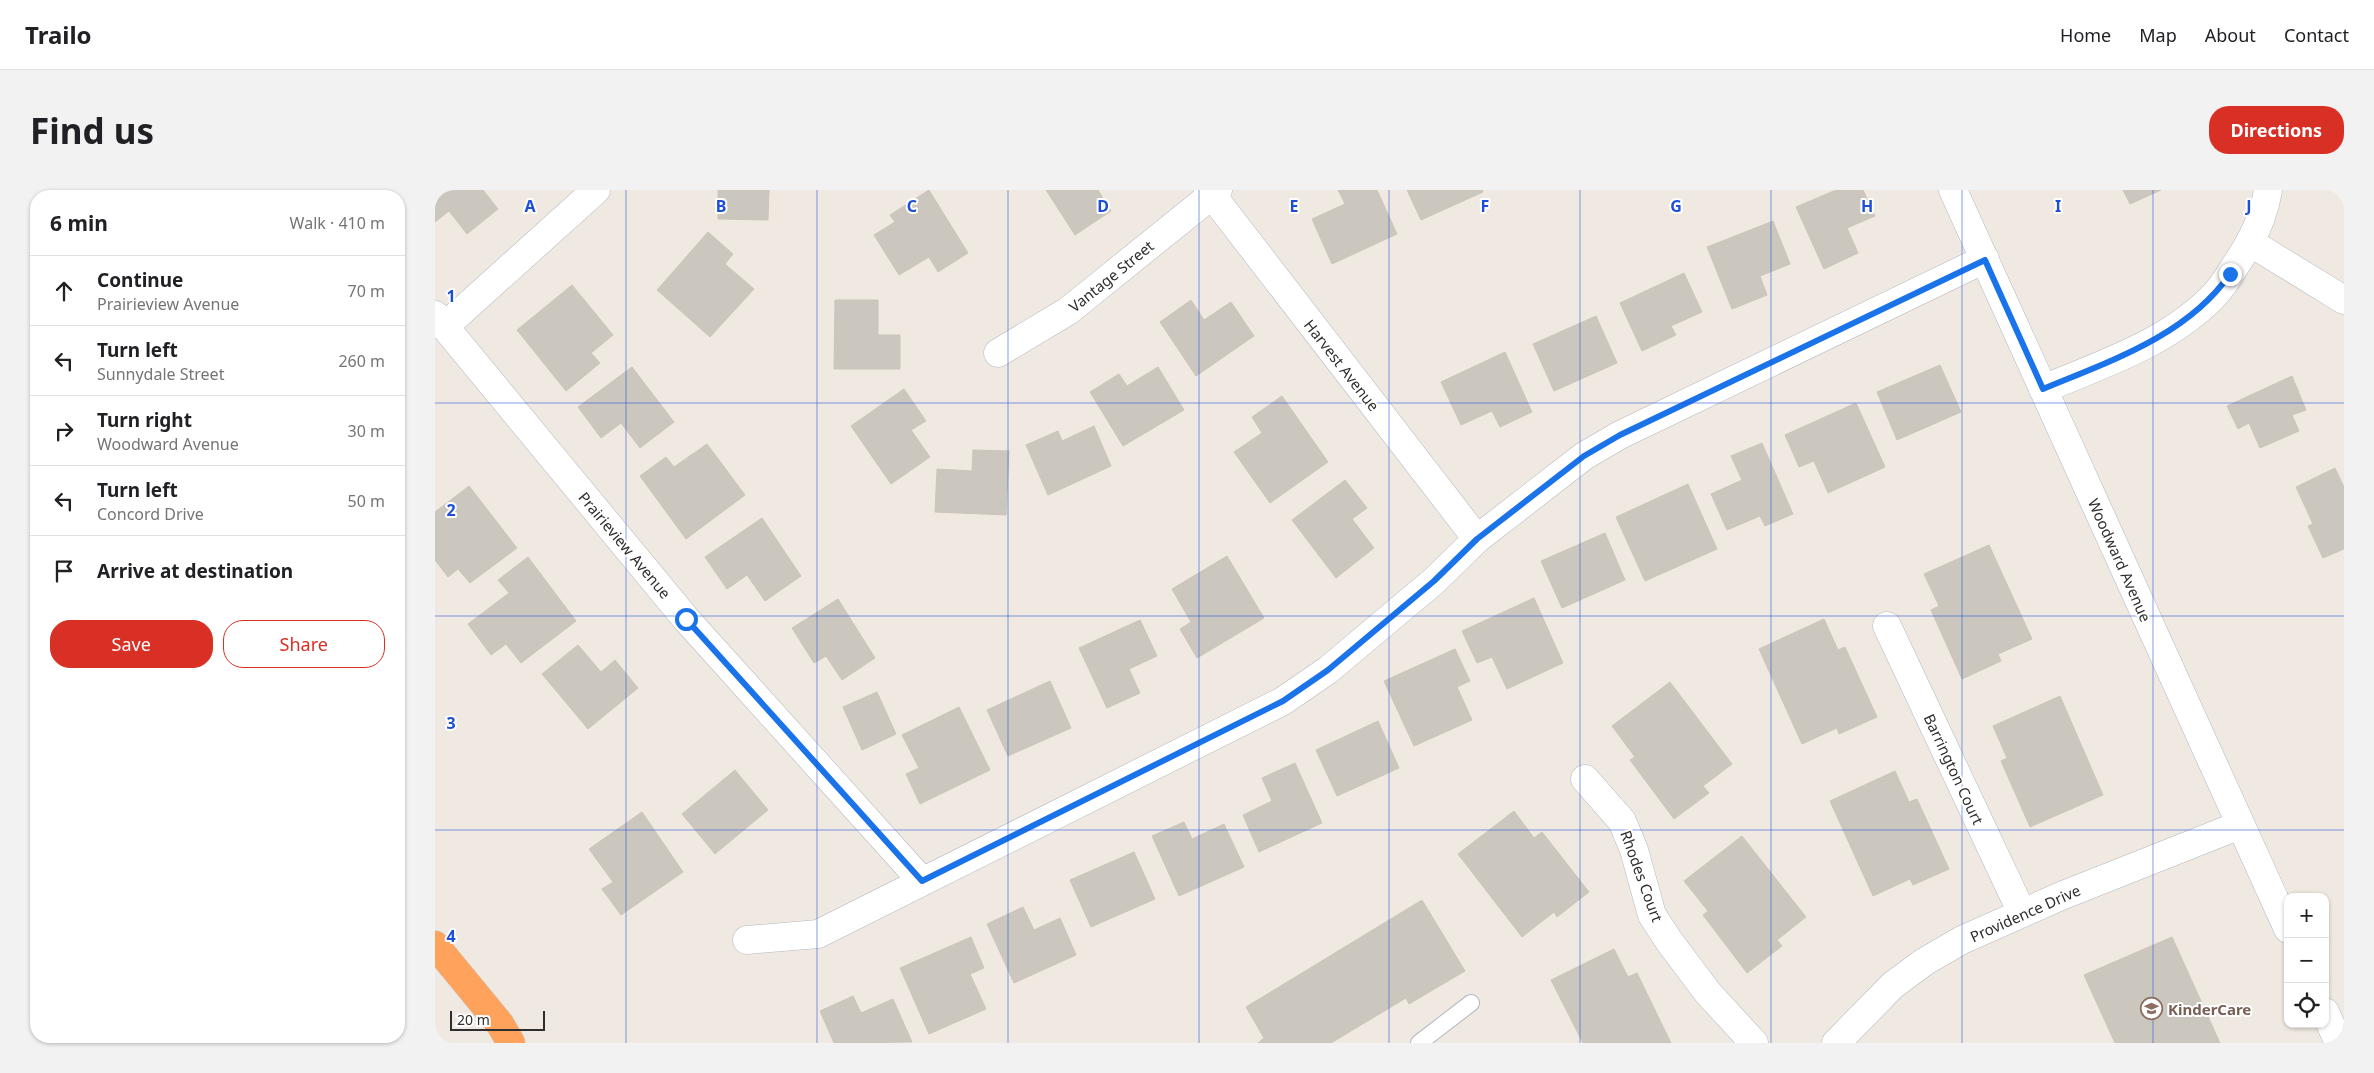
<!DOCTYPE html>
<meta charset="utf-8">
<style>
:root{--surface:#fff;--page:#f2f2f2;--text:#202124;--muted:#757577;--line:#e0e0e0;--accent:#d93025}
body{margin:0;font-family:"Noto Sans",sans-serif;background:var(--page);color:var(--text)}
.controls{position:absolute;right:15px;bottom:15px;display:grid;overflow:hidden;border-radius:10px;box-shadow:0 1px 4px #0004}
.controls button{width:45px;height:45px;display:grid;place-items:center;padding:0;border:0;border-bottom:1px solid var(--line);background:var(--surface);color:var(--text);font:25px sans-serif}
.scale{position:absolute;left:15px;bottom:12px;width:95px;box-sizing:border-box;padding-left:5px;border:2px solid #2e2e2e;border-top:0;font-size:14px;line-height:18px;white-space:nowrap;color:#2e2e2e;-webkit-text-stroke:4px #fff;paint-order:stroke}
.stop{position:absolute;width:15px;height:15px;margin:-11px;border:4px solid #1a73e8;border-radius:50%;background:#fff}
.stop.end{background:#1a73e8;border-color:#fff;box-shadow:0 1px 5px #0008}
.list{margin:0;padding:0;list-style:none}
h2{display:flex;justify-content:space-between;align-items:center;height:65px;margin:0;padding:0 20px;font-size:21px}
h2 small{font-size:16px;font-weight:400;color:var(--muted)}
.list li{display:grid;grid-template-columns:32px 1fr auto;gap:15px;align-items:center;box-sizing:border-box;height:70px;padding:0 20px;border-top:1px solid var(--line)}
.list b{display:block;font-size:19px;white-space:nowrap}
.list p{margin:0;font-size:16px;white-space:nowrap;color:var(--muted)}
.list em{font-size:16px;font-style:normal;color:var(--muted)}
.actions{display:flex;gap:10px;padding:15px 20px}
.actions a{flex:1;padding:11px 0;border:1px solid var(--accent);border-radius:20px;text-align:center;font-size:18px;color:var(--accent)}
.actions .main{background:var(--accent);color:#fff}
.icon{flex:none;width:28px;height:28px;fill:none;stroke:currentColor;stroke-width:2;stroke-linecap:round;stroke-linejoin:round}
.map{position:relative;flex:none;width:1909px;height:853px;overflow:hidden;border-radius:20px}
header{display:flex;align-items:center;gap:30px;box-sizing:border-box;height:70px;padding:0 25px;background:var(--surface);border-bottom:1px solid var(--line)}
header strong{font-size:24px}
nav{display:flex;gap:28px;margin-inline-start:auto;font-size:18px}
.intro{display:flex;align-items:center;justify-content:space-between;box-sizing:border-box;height:120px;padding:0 30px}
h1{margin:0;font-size:35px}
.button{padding:12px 22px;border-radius:20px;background:var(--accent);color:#fff;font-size:18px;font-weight:700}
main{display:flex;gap:30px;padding:0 30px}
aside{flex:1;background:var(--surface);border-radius:20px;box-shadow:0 1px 4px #0004}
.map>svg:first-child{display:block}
</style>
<header>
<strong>Trailo</strong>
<nav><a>Home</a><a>Map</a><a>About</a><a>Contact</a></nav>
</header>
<div class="intro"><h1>Find us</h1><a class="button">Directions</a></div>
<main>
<aside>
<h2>6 min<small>Walk · 410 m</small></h2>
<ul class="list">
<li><svg class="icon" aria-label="ahead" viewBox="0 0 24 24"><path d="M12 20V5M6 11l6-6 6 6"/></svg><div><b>Continue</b><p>Prairieview Avenue</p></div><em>70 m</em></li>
<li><svg class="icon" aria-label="left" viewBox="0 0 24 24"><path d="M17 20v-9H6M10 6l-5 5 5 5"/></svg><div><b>Turn left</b><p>Sunnydale Street</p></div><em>260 m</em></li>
<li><svg class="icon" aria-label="right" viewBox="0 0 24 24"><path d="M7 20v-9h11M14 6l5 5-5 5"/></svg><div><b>Turn right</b><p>Woodward Avenue</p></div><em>30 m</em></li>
<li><svg class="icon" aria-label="left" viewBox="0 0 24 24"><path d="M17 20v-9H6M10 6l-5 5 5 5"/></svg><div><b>Turn left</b><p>Concord Drive</p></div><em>50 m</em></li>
<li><svg class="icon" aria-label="arrive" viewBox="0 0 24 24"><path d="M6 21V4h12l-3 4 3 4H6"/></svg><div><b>Arrive at destination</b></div></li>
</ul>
<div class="actions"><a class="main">Save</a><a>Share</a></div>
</aside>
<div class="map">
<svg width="1909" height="853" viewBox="0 0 1909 853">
<rect width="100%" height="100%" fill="#efe9e1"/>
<path fill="#cbc7bf" stroke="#cbc5ba" d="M0,0H48L63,19L32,44L14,21L0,32Z
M283,0H334L333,30L283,29Z
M494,0L533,63L503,82L494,67L464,85L439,45L460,32L455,25Z
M611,0H663L676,21L640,45Z
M903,0H942L962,44L897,74L877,29L910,14Z
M972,0H1047L1048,2L986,30Z
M1401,0H1428L1440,26L1412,38L1423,63L1389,79L1361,17Z
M1688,0H1726L1695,14Z
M1338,31L1355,74L1325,86L1332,105L1297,119L1272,57Z
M273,42L298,64L290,74L319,99L275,147L222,100Z
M1249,83L1267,122L1236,136L1241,145L1207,161L1185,113Z
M137,95L178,145L156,163L165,173L131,201L82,140Z
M400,110H443V145H465V179H399Z
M756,110L769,130L796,112L819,146L761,186L725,132Z
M1161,126L1182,173L1119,201L1098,154Z
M1070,162L1097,222L1065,237L1057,221L1026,235L1006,192Z
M1505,175L1526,222L1462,250L1442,202Z
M197,177L239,232L205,258L186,233L166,248L143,217Z
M723,177L749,220L688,256L655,202L684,184L692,196Z
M1857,186L1871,220L1857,225L1864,241L1825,258L1814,233L1803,239L1792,216Z
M469,199L491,231L476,240L495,267L456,294L416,236Z
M847,206L893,272L835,313L799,262L827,243L817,227Z
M1421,213L1450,277L1393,303L1379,271L1364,277L1350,245Z
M659,236L676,276L613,305L591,255L623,241L627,251Z
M1327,253L1358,324L1330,336L1325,326L1292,340L1276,304L1307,290L1296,266Z
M272,254L310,305L251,349L205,286L231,267L239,277Z
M538,260L574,261L571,325L500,322L502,279L537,281Z
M1900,278L1909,297V359L1888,368L1873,336L1878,334L1861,297Z
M910,290L932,318L917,329L939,358L901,388L857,330Z
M1253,294L1282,359L1210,391L1181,327Z
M34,296L82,358L35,393L23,379L13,387L0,370V322Z
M327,328L366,386L330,411L312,385L292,399L270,367Z
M1170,343L1190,390L1127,418L1106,371Z
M1554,355L1597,449L1563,464L1566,471L1527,489L1496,420L1504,416L1489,384Z
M792,366L829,428L762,468L745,439L756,432L737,399Z
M93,367L141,431L86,473L71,454L56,465L33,434L74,403L63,390Z
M1099,408L1128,473L1072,499L1057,467L1042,473L1027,441Z
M403,409L440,468L407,490L391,466L379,473L357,438Z
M1389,429L1403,460L1410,457L1442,527L1404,544L1402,538L1367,554L1324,459Z
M705,430L722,466L694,479L705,503L672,518L644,458Z
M143,455L166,482L180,470L203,498L153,539L107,484Z
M1020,459L1035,491L1022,497L1037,530L979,556L949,491Z
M615,491L636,538L573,566L552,520Z
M1235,492L1297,574L1268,596L1274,603L1239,629L1195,570L1200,567L1177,536Z
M442,502L461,544L427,560L408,517Z
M1625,506L1668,605L1595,637L1566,571L1572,568L1558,536Z
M524,517L555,580L485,614L471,584L484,578L467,545Z
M943,531L964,578L902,606L881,560Z
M860,573L887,633L824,662L808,625L837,611L827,588Z
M300,580L333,620L280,664L247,624Z
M1460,581L1474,612L1482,609L1514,679L1478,695L1475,689L1438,706L1395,611Z
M1079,621L1099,648L1107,642L1154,702L1122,727L1119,722L1087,747L1023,664Z
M207,622L248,682L186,725L167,699L178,692L154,659Z
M749,632L757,649L789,634L809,677L744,706L717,646Z
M1307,646L1371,727L1342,750L1347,756L1312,783L1268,725L1273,721L1249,691Z
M699,662L720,709L656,737L635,690Z
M987,710L1030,781L974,814L971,808L896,853H823L829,848L811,817Z
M588,717L599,740L625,728L641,765L579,793L552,734Z
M536,747L549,778L535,784L551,819L494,844L465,778Z
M1737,747L1785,853H1680L1649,785Z
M1179,759L1193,787L1202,783L1236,853H1148L1116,790Z
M418,806L426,823L458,809L477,852L399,853L385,821Z"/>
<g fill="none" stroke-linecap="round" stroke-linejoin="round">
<defs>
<path id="lane" d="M984,853L1036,813"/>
<path id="street" d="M773,0L1042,349
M1816,53L1909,110
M0,125L251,429L487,691
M9,137L161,0
M563,163L633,121L783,0
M1608,199C1668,174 1739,151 1783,101C1790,93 1796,82 1802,73C1817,51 1829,26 1833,0
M1452,436L1587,723
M1150,589L1187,631L1199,660L1217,725L1234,751L1273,803L1319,853
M312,750L383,744L848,511L893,480L999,391L1042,349L1149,266L1185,245L1550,69
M1401,853L1458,795L1489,772L1527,750L1626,706L1805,635"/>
<path id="secondary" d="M1518,0L1853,739
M1890,822L1904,853"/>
<path id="highway" d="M0,755L65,834L76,853"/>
</defs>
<use href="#lane" stroke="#b4b7c1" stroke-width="18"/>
<use href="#street" stroke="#b4b7c1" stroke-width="29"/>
<use href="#secondary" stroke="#b4b7c1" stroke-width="29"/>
<use href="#highway" stroke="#c9c9c9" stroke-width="29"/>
<use href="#lane" stroke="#fff" stroke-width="16"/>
<use href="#street" stroke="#fff" stroke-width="28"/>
<use href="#secondary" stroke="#fff" stroke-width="28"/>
<use href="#highway" stroke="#ffa35c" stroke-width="28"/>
</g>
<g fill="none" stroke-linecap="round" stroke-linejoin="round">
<path stroke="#1a73e8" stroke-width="6" d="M251,429L487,691L848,511L893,480L999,391L1042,349L1149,266L1185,245L1550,70L1608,199C1675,171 1752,146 1795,84"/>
</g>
<path fill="none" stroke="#1d4ed8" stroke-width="1" stroke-opacity="0.55" d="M191,0V853M382,0V853M573,0V853M764,0V853M954,0V853M1145,0V853M1336,0V853M1527,0V853M1718,0V853M0,213H1909M0,426H1909M0,640H1909"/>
<defs>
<symbol id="school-ring" viewBox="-11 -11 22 22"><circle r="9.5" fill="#fff" stroke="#8d6e63" stroke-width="1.5"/><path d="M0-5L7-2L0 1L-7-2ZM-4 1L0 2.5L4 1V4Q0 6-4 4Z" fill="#8d6e63"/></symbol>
</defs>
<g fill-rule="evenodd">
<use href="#school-ring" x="1704" y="806" width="25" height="25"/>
</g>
<g text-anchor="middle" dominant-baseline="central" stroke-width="4" stroke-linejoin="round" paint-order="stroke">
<g font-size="15" fill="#2e2e2e" stroke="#fff">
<text transform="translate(676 86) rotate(-39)">Vantage Street</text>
<text transform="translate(907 175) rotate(52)">Harvest Avenue</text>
<text transform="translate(190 355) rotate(50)">Prairieview Avenue</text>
<text transform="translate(1685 370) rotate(66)">Woodward Avenue</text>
<text transform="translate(1519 579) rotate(65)">Barrington Court</text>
<text transform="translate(1207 686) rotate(70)">Rhodes Court</text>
<text transform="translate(1590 723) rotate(-24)">Providence Drive</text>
</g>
<g font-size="15" font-weight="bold" fill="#785e54" stroke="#fff" text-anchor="start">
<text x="1733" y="819">KinderCare</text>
</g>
</g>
<g font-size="16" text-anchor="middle" font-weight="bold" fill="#1d4ed8" stroke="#fff" stroke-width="4" stroke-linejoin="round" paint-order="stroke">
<text x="95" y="22">A</text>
<text x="286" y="22">B</text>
<text x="477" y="22">C</text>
<text x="668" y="22">D</text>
<text x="859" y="22">E</text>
<text x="1050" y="22">F</text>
<text x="1241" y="22">G</text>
<text x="1432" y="22">H</text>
<text x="1623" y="22">I</text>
<text x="1814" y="22">J</text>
<text x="16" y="112">1</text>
<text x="16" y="326">2</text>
<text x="16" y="539">3</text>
<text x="16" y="752">4</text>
</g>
</svg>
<div class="controls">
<button>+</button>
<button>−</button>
<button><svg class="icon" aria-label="locate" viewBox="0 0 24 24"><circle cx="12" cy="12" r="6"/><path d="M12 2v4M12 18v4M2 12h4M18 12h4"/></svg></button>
</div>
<div class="scale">20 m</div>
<div class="stop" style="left:251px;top:429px"></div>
<div class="stop end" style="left:1795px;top:84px"></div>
</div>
</main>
